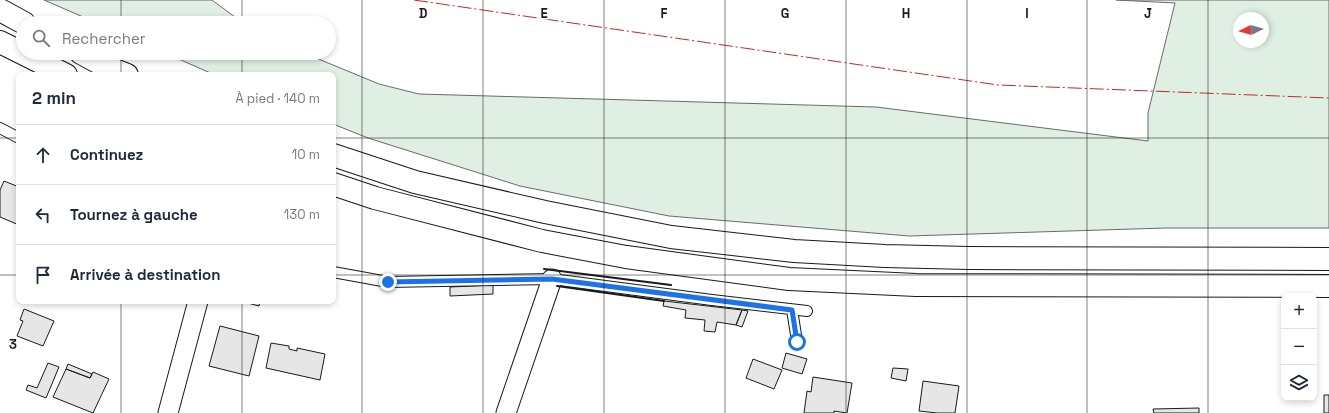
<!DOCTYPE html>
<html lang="fr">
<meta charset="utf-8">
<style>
:root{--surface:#fff;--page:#f6f6f7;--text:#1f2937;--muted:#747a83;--line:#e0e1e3}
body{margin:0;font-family:"Space Grotesk",sans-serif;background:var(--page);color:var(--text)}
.controls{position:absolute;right:12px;bottom:12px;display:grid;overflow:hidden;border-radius:8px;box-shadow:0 2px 6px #0003}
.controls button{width:36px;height:36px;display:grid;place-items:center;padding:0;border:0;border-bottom:1px solid var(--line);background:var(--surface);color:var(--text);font:20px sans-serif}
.compass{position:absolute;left:1233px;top:12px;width:36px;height:36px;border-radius:50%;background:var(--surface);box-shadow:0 2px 6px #0003;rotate:264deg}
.stop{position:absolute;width:12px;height:12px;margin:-9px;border:3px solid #1a73e8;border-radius:50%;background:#fff}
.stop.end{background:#1a73e8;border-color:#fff;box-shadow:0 1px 4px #0008}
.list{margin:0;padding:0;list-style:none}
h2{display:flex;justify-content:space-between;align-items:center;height:52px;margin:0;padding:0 16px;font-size:17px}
h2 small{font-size:13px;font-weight:400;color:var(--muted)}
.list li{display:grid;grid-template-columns:26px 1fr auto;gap:12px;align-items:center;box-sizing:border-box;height:60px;padding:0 16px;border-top:1px solid var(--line)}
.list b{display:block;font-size:15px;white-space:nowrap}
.list em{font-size:13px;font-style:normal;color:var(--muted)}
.icon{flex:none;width:22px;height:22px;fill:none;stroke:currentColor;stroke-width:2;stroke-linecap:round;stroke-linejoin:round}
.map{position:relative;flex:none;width:1329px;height:413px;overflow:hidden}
.search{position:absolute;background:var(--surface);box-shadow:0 2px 6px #0003;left:16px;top:16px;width:320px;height:44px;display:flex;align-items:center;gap:10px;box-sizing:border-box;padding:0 14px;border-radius:22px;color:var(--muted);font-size:15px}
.panel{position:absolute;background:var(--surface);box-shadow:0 2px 6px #0003;left:16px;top:72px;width:320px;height:232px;border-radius:8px}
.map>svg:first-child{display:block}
</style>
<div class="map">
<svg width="1329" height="413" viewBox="0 0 1329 413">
<rect width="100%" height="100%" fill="#fff"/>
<path fill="#e0efe3" stroke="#6a6a6a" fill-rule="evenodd" d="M44,0H212L243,23H97Z
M1116,0H1329V228H1166L909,236L669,216L520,186L368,138L333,124V75H215L165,53H304L379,84L419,94L876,107L1148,141V113L1175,3ZM1239,18H1263V42H1239Z"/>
<path fill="#e6e6e6" stroke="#1a1a1a" d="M4,181L19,187V225L0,217V190Z
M493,285V294L450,296V287Z
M240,301H260L259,306Z
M664,301L699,305L742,310L736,325L717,322L715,332L704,331L705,320L685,318L686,310L663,306Z
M24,309L54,321L43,346L17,336L23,321L20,320Z
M742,310L748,311L742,327L736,325Z
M220,326L259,336L249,376L209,366Z
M271,343L289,346V349L297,351V348L325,354L320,380L266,368Z
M786,353L807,359L802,374L782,368Z
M753,359L782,370L774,389L746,378Z
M48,363L59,367L46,398L26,390L28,385L37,388Z
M68,364L92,374L90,378L66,369Z
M893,368L908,369L906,381L891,378Z
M66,369L90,378L93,372L109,379L93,413L53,397Z
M813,377L852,383L847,413L834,411V413H804L807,391L811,392Z
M923,381L959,386L955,413H937L919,411Z
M1324,395H1329V413H1324Z
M1199,408V413H1154L1153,409Z"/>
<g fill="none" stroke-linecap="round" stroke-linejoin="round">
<defs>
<path id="lane" d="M0,128L19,138
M333,272L388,282L552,279L712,300L807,311
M792,310L797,341"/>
<path id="street" d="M168,413L198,301
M506,413L552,279"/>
<path id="highway" d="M0,10L24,23
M0,42L66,75
M81,53L107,67L127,75
M333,155L415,182L545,212L671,237L794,251L885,256L969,258L1329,259
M333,184L375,198L542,241L626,257L789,279L916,285L1329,286"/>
</defs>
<use href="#lane" stroke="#1a1a1a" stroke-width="12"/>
<use href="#street" stroke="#1a1a1a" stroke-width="21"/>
<use href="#highway" stroke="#1a1a1a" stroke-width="24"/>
<use href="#lane" stroke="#fff" stroke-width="10"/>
<use href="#street" stroke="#fff" stroke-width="19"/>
<use href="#highway" stroke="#fff" stroke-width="22"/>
<path stroke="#1a1a1a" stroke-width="2" d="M544,269L671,285
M557,286L664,301"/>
<path stroke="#c62828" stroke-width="1" stroke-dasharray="14 3 2 3" stroke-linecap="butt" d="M414,0L998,85L1329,98"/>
</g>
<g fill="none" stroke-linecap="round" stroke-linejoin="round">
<path stroke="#1a73e8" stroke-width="5" d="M388,282L552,279L792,310L797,342"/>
</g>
<path fill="none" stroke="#1a1a1a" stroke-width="1" stroke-opacity="0.55" d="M121,0V23M242,0V23M362,0V413M483,0V413M604,0V413M725,0V413M846,0V413M967,0V413M1087,0V413M1208,0V413M121,53V75M242,53V75M0,138H19M333,138H1329M0,275H19M333,275H1329M121,301V413M242,301V413"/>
<g font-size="13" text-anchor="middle" font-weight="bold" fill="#1a1a1a" stroke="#fff" stroke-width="3" stroke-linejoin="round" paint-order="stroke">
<text x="423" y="18">D</text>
<text x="544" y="18">E</text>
<text x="664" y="18">F</text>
<text x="785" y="18">G</text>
<text x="906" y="18">H</text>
<text x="1027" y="18">I</text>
<text x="1148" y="18">J</text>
<text x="13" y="349">3</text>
</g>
</svg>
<div class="controls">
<button>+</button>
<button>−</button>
<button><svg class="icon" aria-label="layers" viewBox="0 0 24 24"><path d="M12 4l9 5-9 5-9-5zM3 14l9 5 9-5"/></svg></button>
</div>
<svg class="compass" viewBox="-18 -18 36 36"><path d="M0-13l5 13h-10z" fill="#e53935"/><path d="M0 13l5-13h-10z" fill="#747a83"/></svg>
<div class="stop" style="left:797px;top:342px"></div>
<div class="stop end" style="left:388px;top:282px"></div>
<div class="search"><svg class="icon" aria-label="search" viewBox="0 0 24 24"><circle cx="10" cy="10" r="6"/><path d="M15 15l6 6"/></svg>Rechercher</div>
<section class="panel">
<h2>2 min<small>À pied · 140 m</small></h2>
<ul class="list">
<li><svg class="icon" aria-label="ahead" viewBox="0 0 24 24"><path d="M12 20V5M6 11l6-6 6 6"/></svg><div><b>Continuez</b></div><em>10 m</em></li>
<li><svg class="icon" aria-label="left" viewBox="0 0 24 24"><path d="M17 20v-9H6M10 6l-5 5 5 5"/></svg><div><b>Tournez à gauche</b></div><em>130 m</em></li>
<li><svg class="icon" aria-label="arrive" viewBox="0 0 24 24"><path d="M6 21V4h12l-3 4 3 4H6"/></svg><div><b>Arrivée à destination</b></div></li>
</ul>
</section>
</div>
